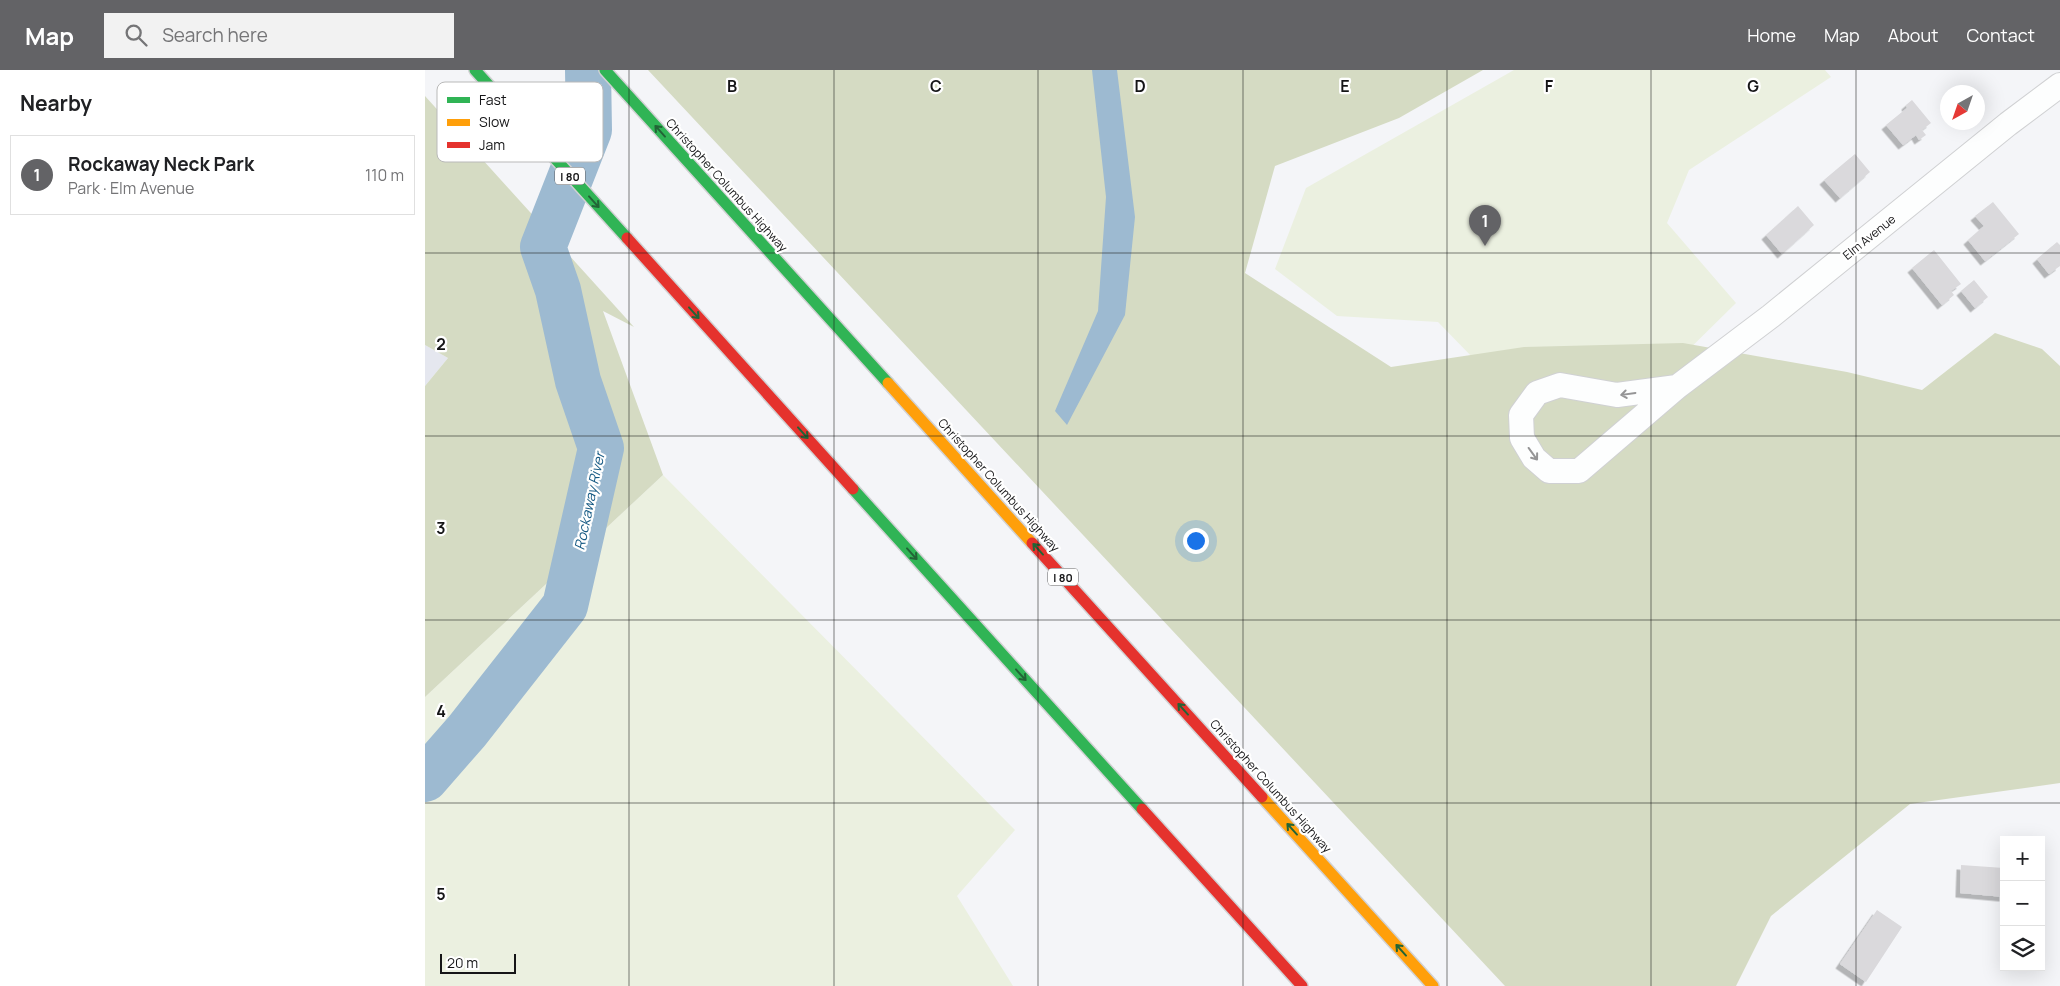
<!DOCTYPE html>
<meta charset="utf-8">
<style>
:root{--surface:#fff;--page:#f2f2f2;--text:#202124;--muted:#757577;--line:#e0e0e0;--accent:#636366}
body{margin:0;font-family:Manrope,sans-serif;background:var(--page);color:var(--text)}
.controls{position:absolute;right:15px;bottom:15px;display:grid;overflow:hidden;border-radius:0px;box-shadow:0 5px 20px #0002}
.controls button{width:45px;height:45px;display:grid;place-items:center;padding:0;border:0;border-bottom:1px solid var(--line);background:var(--surface);color:var(--text);font:25px sans-serif}
.compass{position:absolute;left:1515px;top:15px;width:45px;height:45px;border-radius:50%;background:var(--surface);box-shadow:0 5px 20px #0002;rotate:220deg}
.scale{position:absolute;left:15px;bottom:12px;width:76px;box-sizing:border-box;padding-left:5px;border:2px solid #151517;border-top:0;font-size:14px;line-height:18px;white-space:nowrap;color:#151517;-webkit-text-stroke:4px #fff;paint-order:stroke}
.you{position:absolute;left:770px;top:470px;width:18px;height:18px;margin:-12px;border:4px solid #fff;border-radius:50%;background:#1a73e8;box-shadow:0 0 0 8px #1a73e833}
.badge{display:grid;place-items:center;width:32px;height:32px;border-radius:50%;background:var(--accent);color:#fff;font-size:16px;font-weight:700}
.pin{position:absolute;translate:-50% -41px;filter:drop-shadow(0 1px 2px #0008)}
.pin::after{content:'';position:absolute;top:26px;width:18px;height:15px;background:inherit;clip-path:polygon(0 0,100% 0,50% 100%)}
.list{margin:0;padding:0;list-style:none}
h2{display:flex;justify-content:space-between;align-items:center;height:65px;margin:0;padding:0 20px;font-size:21px}
h2 small{font-size:16px;font-weight:400;color:var(--muted)}
.list li{display:grid;grid-template-columns:32px 1fr auto;gap:15px;align-items:center;box-sizing:border-box;height:80px;margin:0 10px 10px;padding:0 10px;border:1px solid var(--line);border-radius:0px}
.list b{display:block;font-size:19px;white-space:nowrap}
.list p{margin:0;font-size:16px;white-space:nowrap;color:var(--muted)}
.list em{font-size:16px;font-style:normal;color:var(--muted)}
.icon{flex:none;width:28px;height:28px;fill:none;stroke:currentColor;stroke-width:2;stroke-linecap:round;stroke-linejoin:round}
.map{position:relative;flex:none;width:1635px;height:916px;overflow:hidden}
header{display:flex;align-items:center;gap:30px;box-sizing:border-box;height:70px;padding:0 25px;background:var(--accent);color:#fff}
header strong{font-size:24px}
nav{display:flex;gap:28px;margin-inline-start:auto;font-size:18px}
.search{width:350px;height:45px;background:var(--page);display:flex;align-items:center;gap:12px;box-sizing:border-box;padding:0 18px;border-radius:0px;color:var(--muted);font-size:19px}
main{display:flex}
aside{flex:1;background:var(--surface)}
.map>svg:first-child{display:block}
</style>
<header>
<strong>Map</strong>
<div class="search"><svg class="icon" aria-label="search" viewBox="0 0 24 24"><circle cx="10" cy="10" r="6"/><path d="M15 15l6 6"/></svg>Search here</div>
<nav><a>Home</a><a>Map</a><a>About</a><a>Contact</a></nav>
</header>
<main>
<aside>
<h2>Nearby<small></small></h2>
<ul class="list">
<li><span class="badge">1</span><div><b>Rockaway Neck Park</b><p>Park · Elm Avenue</p></div><em>110 m</em></li>
</ul>
</aside>
<div class="map">
<svg width="1635" height="916" viewBox="0 0 1635 916">
<defs>
<filter id="shadow"><feDropShadow dx="-4.5" dy="4.5" stdDeviation="0" flood-color="#0004"/></filter>
</defs>
<rect width="100%" height="100%" fill="#f4f5f8"/>
<path fill="#e5e7ef" d="M0,275L23,288L0,316Z"/>
<path fill="#ebf0e0" d="M1089,0H1400L1406,7L1264,100L1242,153L1311,233L1243,300L1086,327L1013,252L912,246L850,199L881,118Z
M238,405L590,760L532,826L588,916H0V627Z"/>
<path fill="#d5dbc3" d="M223,0H1058L974,48L850,96L820,203L966,297L1099,277L1258,273L1422,302L1497,320L1570,263L1617,279L1635,296V713L1485,734L1346,846L1311,916H1080Z
M0,26L209,257L178,241L238,405L0,627V316L23,288L0,275Z"/>
<path fill="#9dbad1" d="M667,0H692L710,147L700,245L642,355L630,341L673,241L681,127Z"/>
<g fill="none" stroke-linecap="round" stroke-linejoin="round">
<path stroke="#9dbad1" stroke-width="46" d="M0,709L42,661L140,536L176,378L153,311L133,220L118,177L164,60L163,0"/>
</g>
<path fill="#dad9dc" filter="url(#shadow)" d="M1487,30L1506,53L1497,60L1501,65L1494,70L1491,65L1478,75L1461,55L1482,38L1481,35Z
M1430,84L1445,102L1415,128L1399,110Z
M1568,132L1594,164L1560,191L1543,170L1559,156L1550,146Z
M1373,136L1389,155L1357,184L1341,165Z
M1632,172L1635,175V196L1624,204L1612,189Z
M1509,180L1536,214L1526,221L1529,225L1517,235L1487,198Z
M1549,210L1563,227L1550,238L1536,221Z
M1536,795L1579,798V827L1535,823Z
M1452,840L1477,857L1441,912L1415,894Z"/>
<g fill="none" stroke-linecap="round" stroke-linejoin="round">
<defs>
<path id="street" d="M1252,317L1192,325L1135,315L1112,323L1096,345L1097,368L1109,388L1124,401H1154L1252,317L1346,246L1583,54L1635,15"/>
<path id="fast" d="M50,0L202,168
M180,0L463,313
M428,419L717,739"/>
<path id="slow" d="M463,313L607,473
M837,727L1008,916"/>
<path id="jam" d="M202,168L428,419
M607,473L837,727
M717,739L877,916"/>
</defs>
<use href="#street" stroke="#d0d1d3" stroke-width="26"/>
<use href="#fast" stroke="#d1d1d3" stroke-width="14"/>
<use href="#slow" stroke="#d1d1d3" stroke-width="14"/>
<use href="#jam" stroke="#d1d1d3" stroke-width="14"/>
<use href="#street" stroke="#fdfefe" stroke-width="24"/>
<use href="#fast" stroke="#30b455" stroke-width="11"/>
<use href="#slow" stroke="#ff9f0a" stroke-width="11"/>
<use href="#jam" stroke="#e5322d" stroke-width="11"/>
</g>
<defs><path id="oneway-shaft" d="M-6 0H5M1.5-3L5.5 0L1.5 3" fill="none" stroke-width="1.6" stroke-linecap="round" stroke-linejoin="round" transform="scale(1.25)"/></defs>
<g stroke="#226436">
<use href="#oneway-shaft" transform="translate(235 61) rotate(-132)"/>
<use href="#oneway-shaft" transform="translate(169 132) rotate(48)"/>
<use href="#oneway-shaft" transform="translate(269 243) rotate(48)"/>
<use href="#oneway-shaft" transform="translate(378 363) rotate(48)"/>
<use href="#oneway-shaft" transform="translate(613 479) rotate(-132)"/>
<use href="#oneway-shaft" transform="translate(487 484) rotate(48)"/>
<use href="#oneway-shaft" transform="translate(596 605) rotate(48)"/>
<use href="#oneway-shaft" transform="translate(758 639) rotate(-132)"/>
<use href="#oneway-shaft" transform="translate(867 759) rotate(-132)"/>
<use href="#oneway-shaft" transform="translate(976 880) rotate(-132)"/>
</g>
<g stroke="#959596">
<use href="#oneway-shaft" transform="translate(1203 324) rotate(172)"/>
<use href="#oneway-shaft" transform="translate(1108 384) rotate(54)"/>
</g>
<path fill="none" stroke="#151517" stroke-width="1" stroke-opacity="0.55" d="M204,0V916M409,0V916M613,0V916M818,0V916M1022,0V916M1226,0V916M1431,0V916M0,183H1635M0,366H1635M0,550H1635M0,733H1635"/>
<g text-anchor="middle" dominant-baseline="central" stroke-width="4.5" stroke-linejoin="round" paint-order="stroke">
<g fill="#fff" stroke="#5b5b5d" stroke-width="1">
<rect x="130" y="97.5" width="30" height="17" rx="4"/>
<rect x="623" y="498.5" width="30" height="17" rx="4"/>
</g>
<g font-size="11" font-weight="bold" fill="#151517">
<text x="145" y="106">I 80</text>
<text x="638" y="507">I 80</text>
</g>
<g font-size="12" fill="#151517" stroke="#fff">
<text transform="translate(302 115) rotate(48)">Christopher Columbus Highway</text>
<text transform="translate(1444 167) rotate(-39)">Elm Avenue</text>
<text transform="translate(574 415) rotate(48)">Christopher Columbus Highway</text>
<text transform="translate(846 716) rotate(48)">Christopher Columbus Highway</text>
</g>
<g font-size="14" font-style="italic" fill="#155983" stroke="#fff">
<text transform="translate(164 431) rotate(-78)">Rockaway River</text>
</g>
</g>
<rect x="12" y="12" width="166" height="80" rx="8" fill="#fff" stroke="#b9b9b9" stroke-width="1"/>
<rect x="22" y="27" width="23" height="6" fill="#30b455"/>
<rect x="22" y="49" width="23" height="7" fill="#ff9f0a"/>
<rect x="22" y="72" width="23" height="6" fill="#e5322d"/>
<g font-size="14" fill="#151517">
<text x="54" y="35">Fast</text>
<text x="54" y="57">Slow</text>
<text x="54" y="80">Jam</text>
</g>
<g font-size="16" text-anchor="middle" font-weight="bold" fill="#151517" stroke="#fff" stroke-width="4.5" stroke-linejoin="round" paint-order="stroke">
<text x="307" y="22">B</text>
<text x="511" y="22">C</text>
<text x="715" y="22">D</text>
<text x="920" y="22">E</text>
<text x="1124" y="22">F</text>
<text x="1328" y="22">G</text>
<text x="16" y="280">2</text>
<text x="16" y="464">3</text>
<text x="16" y="647">4</text>
<text x="16" y="830">5</text>
</g>
</svg>
<div class="controls">
<button>+</button>
<button>−</button>
<button><svg class="icon" aria-label="layers" viewBox="0 0 24 24"><path d="M12 4l9 5-9 5-9-5zM3 14l9 5 9-5"/></svg></button>
</div>
<svg class="compass" viewBox="-18 -18 36 36"><path d="M0-13l5 13h-10z" fill="#e53935"/><path d="M0 13l5-13h-10z" fill="#757577"/></svg>
<div class="scale">20 m</div>
<div class="you"></div>
<div class="pin badge" style="left:1060px;top:176px">1</div>
</div>
</main>
